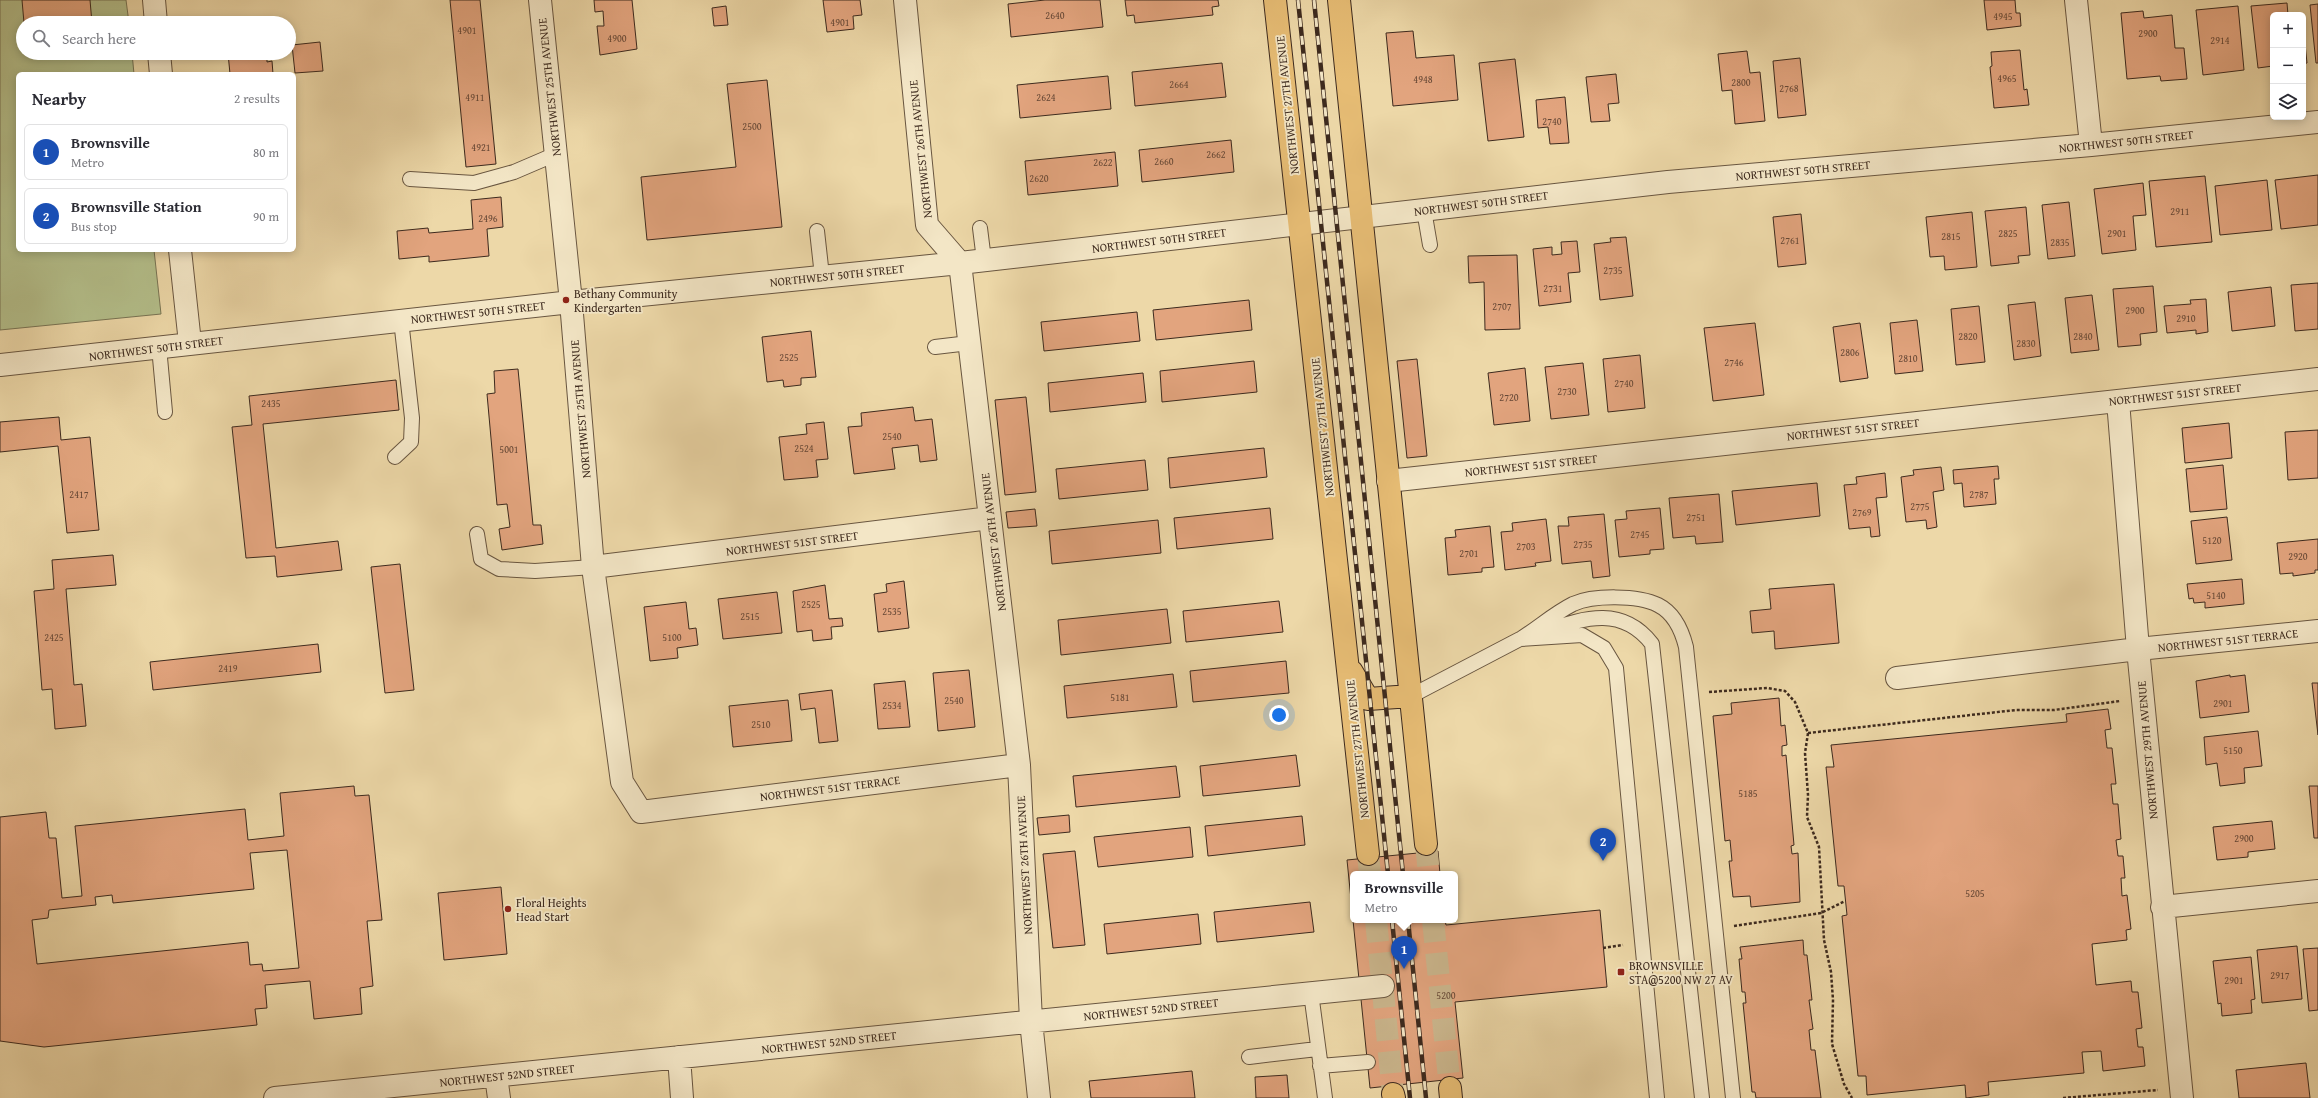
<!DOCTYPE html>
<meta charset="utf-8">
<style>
:root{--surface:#fff;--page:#f2f2f3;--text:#2b2b33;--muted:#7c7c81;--line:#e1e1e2;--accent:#8f2418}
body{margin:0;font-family:"Gentium Book Plus",serif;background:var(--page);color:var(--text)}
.controls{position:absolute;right:12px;top:12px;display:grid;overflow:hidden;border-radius:6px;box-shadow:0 2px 10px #0003}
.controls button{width:36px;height:36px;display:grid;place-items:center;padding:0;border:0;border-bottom:1px solid var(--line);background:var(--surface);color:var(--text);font:20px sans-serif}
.you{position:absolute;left:1279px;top:715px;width:14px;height:14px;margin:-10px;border:3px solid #fff;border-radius:50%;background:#1a73e8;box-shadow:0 0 0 6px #1a73e833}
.badge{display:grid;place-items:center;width:26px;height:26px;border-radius:50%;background:var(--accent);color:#fff;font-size:13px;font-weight:700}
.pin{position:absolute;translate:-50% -33px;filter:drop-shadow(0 1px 2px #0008)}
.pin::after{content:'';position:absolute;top:21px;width:14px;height:12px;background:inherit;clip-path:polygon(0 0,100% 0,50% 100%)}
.popup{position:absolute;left:1350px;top:871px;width:108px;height:52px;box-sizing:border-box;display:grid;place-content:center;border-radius:6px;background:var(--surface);filter:drop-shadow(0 1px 3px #0005);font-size:13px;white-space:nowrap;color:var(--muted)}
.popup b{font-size:15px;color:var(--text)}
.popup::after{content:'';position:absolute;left:50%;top:100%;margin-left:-8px;border:8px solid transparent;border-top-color:var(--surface)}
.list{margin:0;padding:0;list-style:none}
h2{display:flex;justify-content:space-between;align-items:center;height:52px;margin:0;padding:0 16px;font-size:17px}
h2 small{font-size:13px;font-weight:400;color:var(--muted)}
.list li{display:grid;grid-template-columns:26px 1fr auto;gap:12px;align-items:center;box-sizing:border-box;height:56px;margin:0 8px 8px;padding:0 8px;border:1px solid var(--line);border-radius:6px}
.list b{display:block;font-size:15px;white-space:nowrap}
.list p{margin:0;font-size:13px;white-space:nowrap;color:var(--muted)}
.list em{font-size:13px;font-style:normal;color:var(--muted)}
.icon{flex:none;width:22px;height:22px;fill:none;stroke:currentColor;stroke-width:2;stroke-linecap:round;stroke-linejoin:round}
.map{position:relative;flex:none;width:2318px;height:1098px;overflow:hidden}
.search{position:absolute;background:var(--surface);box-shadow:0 2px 10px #0003;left:16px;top:16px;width:280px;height:44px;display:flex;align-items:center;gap:10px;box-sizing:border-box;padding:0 14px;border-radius:22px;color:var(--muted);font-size:15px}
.panel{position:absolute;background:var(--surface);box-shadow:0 2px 10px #0003;left:16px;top:72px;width:280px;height:180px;border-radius:6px}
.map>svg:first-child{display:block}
</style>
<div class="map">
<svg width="2318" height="1098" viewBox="0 0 2318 1098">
<rect width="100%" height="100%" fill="#edd8a8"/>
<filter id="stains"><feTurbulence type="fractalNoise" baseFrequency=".005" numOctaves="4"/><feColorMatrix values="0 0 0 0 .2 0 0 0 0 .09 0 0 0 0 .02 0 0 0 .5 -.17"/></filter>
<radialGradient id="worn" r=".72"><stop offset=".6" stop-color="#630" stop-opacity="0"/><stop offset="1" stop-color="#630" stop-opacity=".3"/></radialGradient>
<path fill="#b4bf8b" stroke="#787454" d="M0,0H126L129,23H23V53H132L134,74H18V250H154L161,314L0,330Z"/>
<path fill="#e2a47e" stroke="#3d2a1e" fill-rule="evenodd" d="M22,0H90L92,23H24Z
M450,0H480L496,164L466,167Z
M594,0H632L637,49L600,55L597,26H604L603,11L595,12Z
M823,0H860L862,15L853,16L854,29L827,32Z
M1045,0H1100L1103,27L1011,37L1008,4Z
M1125,0H1218L1219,6L1212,7L1213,15L1135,23L1134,15L1127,16Z
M1984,0H2015L2016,13H2020L2021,26L1987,30Z
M2287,3L2288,15H2273V66L2258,68L2251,6Z
M2318,4V63H2316L2310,5Z
M726,6L728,25L714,26L712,8Z
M2238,6L2244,70L2203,75L2196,10Z
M2143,11L2144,18L2172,15L2175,48H2184L2187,79L2161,81L2160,76L2127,79L2121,13Z
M2303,25L2307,63L2303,64Z
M1413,31L1416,58L1454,55L1458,100L1393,106L1386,33Z
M320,42L323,71L295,73L292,45Z
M2020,50L2024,90L2027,89L2029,105L1994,108L1990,67L1992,66L1991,52Z
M1747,51L1750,73L1760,72L1765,121L1735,124L1732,90L1722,91L1718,54Z
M228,53H267V62L272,61L273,74H230Z
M1800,58L1806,115L1778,118L1773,61Z
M1515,59L1524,137L1488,141L1479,63Z
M1222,63L1226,97L1135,106L1132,72Z
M1616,74L1619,103L1608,104L1610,121L1591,122L1586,77Z
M1108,76L1111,109L1020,118L1017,85Z
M767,80L782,227L647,240L641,177L736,167L727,84Z
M1565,97L1569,143L1550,144L1548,127L1538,128L1536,100Z
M1231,140L1234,172L1142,182L1139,150Z
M1115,152L1118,186L1028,195L1025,161Z
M2318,175V225L2281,229L2275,180Z
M2205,176L2212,242L2156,247L2149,181Z
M2267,180L2272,230L2220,235L2215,186Z
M2143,183L2146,215L2133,216L2136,250L2102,254L2094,189Z
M501,197L503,227L487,229L489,256L429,262V256L399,259L397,231L428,228L429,233L473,229L471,200Z
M2069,202L2075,256L2048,259L2042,205Z
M2026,207L2030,255L2018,256L2019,263L1991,266L1985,211Z
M1972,212L1977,267L1945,270L1944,256L1930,257L1926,217Z
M1801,214L1806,264L1778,267L1773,217Z
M1626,237L1633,296L1600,300L1594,244L1611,242L1610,238Z
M1577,241L1580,272L1568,273L1571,302L1539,306L1533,249L1552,247V255L1562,254L1561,242Z
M1517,255L1520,329L1485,330L1484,282L1469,283L1468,256Z
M2318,283V329L2295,331L2291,285Z
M2153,286L2157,332L2140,334L2141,345L2118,347L2113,289Z
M2271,287L2275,326L2232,331L2228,292Z
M2092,295L2099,350L2071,353L2065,298Z
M2206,299L2208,332L2196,334V330L2167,333L2164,306L2191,304L2190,300Z
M1249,300L1252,330L1156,340L1153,310Z
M2035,302L2041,356L2014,360L2008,305Z
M1979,306L1985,362L1956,365L1951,309Z
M1137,312L1140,341L1044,351L1041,322Z
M1917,320L1923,371L1895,374L1890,323Z
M1755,323L1764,395L1713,401L1704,328Z
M1860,323L1868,378L1840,382L1833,327Z
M811,331L816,377L801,378V385L784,387L783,380L767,382L762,337Z
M1640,355L1645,408L1608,412L1603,359Z
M1417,359L1427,456L1407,458L1397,361Z
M1254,361L1257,392L1162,402L1160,371Z
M1583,363L1589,415L1551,419L1545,367Z
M1525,368L1530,421L1494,425L1488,373Z
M518,369L533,525H541L543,544L502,550L499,529L510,527L507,504L497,505L487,394L495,393L494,371Z
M1143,373L1146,402L1050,412L1048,383Z
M396,380L399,410L263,424L276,548L338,541L342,570L277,577L275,556L246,558L232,427L252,425L249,396Z
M1026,397L1036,492L1005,495L995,400Z
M913,407L915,421L932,419L937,460L920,462L918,445L892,448L895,469L854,474L848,427L862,426L861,413Z
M59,417L61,440L90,437L99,530L67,533L58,446L0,452V422Z
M824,422L828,459L816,460L818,477L784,480L779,437L807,434L806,424Z
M2229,423L2232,458L2185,463L2182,428Z
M2318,430V478L2288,480L2285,432Z
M1264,448L1267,477L1170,488L1168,458Z
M1145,460L1148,490L1059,499L1056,469Z
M2223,465L2227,509L2190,512L2186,469Z
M1998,466L1999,479H1994L1996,504L1964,507L1962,483L1954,484L1953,470Z
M1941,467L1944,490L1933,492L1937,527L1927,529L1926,520L1906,522L1901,477L1914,475L1913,470Z
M1885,473L1887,497L1876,498L1880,536L1871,537L1870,527L1849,529L1844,485L1857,484L1856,477Z
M1817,483L1820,516L1736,525L1732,491Z
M1719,494L1723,542L1696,544L1695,536L1673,538L1669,498Z
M1270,508L1273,539L1177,549L1174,518Z
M1660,508L1664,549L1650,550V554L1619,557L1615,520L1627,519L1626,511Z
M1035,509L1037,526L1008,528L1006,512Z
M1604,514L1610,576L1593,578L1591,561L1562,564L1558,526H1569L1568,517Z
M2227,517L2232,560L2196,564L2191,521Z
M1546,519L1551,561L1535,563L1536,566L1505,570L1501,532L1513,531L1512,523Z
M1158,520L1161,553L1052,564L1049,531Z
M1490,526L1494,567L1482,568V572L1448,575L1445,538L1456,537L1455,530Z
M2318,539V570H2315V573L2293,576V573L2280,574L2277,543Z
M113,555L116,585L66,589L74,685L82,684L86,726L55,729L52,689L42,690L34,591L54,589L52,560Z
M400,564L414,690L385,693L371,567Z
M2242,579L2244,604L2205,608V602L2194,603L2193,598L2189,599L2187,584Z
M904,581L909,628L878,632L874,594L887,592L886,584Z
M1834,584L1839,643L1775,649L1774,631L1752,633L1750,611L1771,609L1769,589Z
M825,585L829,619L842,618L843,626L831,627L832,639L813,641L812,630L797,632L793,591Z
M777,592L782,633L723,639L718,599Z
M1279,601L1283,632L1186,642L1183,611Z
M686,602L689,629L696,628L698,645L677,648L678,658L650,661L644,607Z
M1167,609L1171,643L1061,655L1058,620Z
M318,644L321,672L153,690L150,662Z
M1286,661L1289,693L1193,702L1190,671Z
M969,670L975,727L938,731L933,673Z
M1173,674L1177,707L1067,718L1064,686Z
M2230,675V677L2245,675L2249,712L2200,718L2196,681Z
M905,681L910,727L878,729L874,684Z
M2312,683H2318V735Z
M832,690L838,741L819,743L815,708L801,710L799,694Z
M1779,698L1781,726L1785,725L1787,745L1782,746V756L1786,755L1794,845L1791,846L1792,854L1798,853L1800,902L1751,907L1750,896L1733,897L1729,861H1732L1730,840L1725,841L1713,716L1732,714L1731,703Z
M788,700L792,741L733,747L729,706Z
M2108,709L2111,729L2105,730L2107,748H2112L2116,784H2111L2113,804H2118L2121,839L2116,840L2118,856H2123L2125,878H2121L2122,896L2127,895L2131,929L2126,930L2127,940L2092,944L2096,985L2131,981L2132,992H2138L2142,1028L2136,1029L2138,1047H2143L2145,1066L2103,1071L2101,1051L2082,1052L2084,1073L1988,1082L1989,1095L1966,1098L1965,1085L1867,1095L1866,1076H1858L1842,916L1847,915L1844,886H1838L1826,767H1834L1831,745L2067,722L2066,714Z
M2258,731L2262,766L2244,768L2245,783L2220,786L2217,763L2206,765L2204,737Z
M1296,755L1300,786L1203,796L1200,766Z
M1176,766L1180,797L1076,807L1073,776Z
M354,786L355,796L369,795L382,920L367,921L373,986L360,988L362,1014L314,1019L310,981L265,985L267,1008L255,1009L257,1025L44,1047L0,1041V817L46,812L49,838H56L62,898L82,896L75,826L245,809L248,840L284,836L280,793ZM287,850L299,968L263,971L262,964L250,965L248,942L37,964L32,920L48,918L49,910L96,905L95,897L112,895L113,903L254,889L250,853Z
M2309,786H2318V838H2314Z
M1069,815L1070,832L1039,835L1037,818Z
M1302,816L1305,845L1208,856L1205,826Z
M2272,821L2275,849L2248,852V857L2217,860L2213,827Z
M1190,827L1193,857L1098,867L1094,837Z
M1075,851L1085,945L1053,948L1043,854Z
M1438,851L1440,874H1353V919L1347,860Z
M501,887L507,954L444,960L438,893Z
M1310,902L1314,932L1217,942L1214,912Z
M1600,910L1607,987L1455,1002L1463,1078L1370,1088L1353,920H1445L1446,925Z
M1198,914L1201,944L1107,954L1104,924Z
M1803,940L1804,955H1807L1812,1000H1809L1813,1029L1809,1030L1811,1050H1815L1821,1098H1756L1755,1092H1752L1743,1003H1746L1745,992H1742L1739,959H1742L1740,947Z
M2297,946L2302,999L2262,1003L2257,950Z
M2318,948V1010L2309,1011L2303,949Z
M2251,957L2255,999L2251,1000L2252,1013L2222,1016L2221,1003L2218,1004L2213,961Z
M2306,1063L2310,1098H2239L2236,1070Z
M1192,1071L1195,1098H1091L1089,1081Z
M1287,1075L1289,1098H1256L1255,1077Z"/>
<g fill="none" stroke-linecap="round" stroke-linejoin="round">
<path stroke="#cab58c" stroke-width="22" stroke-dasharray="22 11" stroke-linecap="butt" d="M1426,844L1429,874
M1368,854L1370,874
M1376,920L1393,1094
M1433,920L1450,1088"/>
<defs>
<path id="lane" d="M410,179L474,183L514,172L556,154
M1424,210L1430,245
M980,228L984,260
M817,231L822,276
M159,347L165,412
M935,347L969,343
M395,457L411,442L412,418L401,320
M477,534L481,559L499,569L535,571L593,567
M1541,632C1582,619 1621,604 1652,644L1702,1098
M1522,638C1539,627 1555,613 1573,604C1593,595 1638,595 1658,605C1674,613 1682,631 1686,647L1733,1098
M1411,696L1520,639L1582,635L1604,648L1616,668L1657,1098
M1311,993L1325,1098
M1249,1057L1317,1049
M1320,1066L1368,1062"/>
<path id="street" d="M154,0L156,23
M540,0L571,302L593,567L622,782L641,812L1019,765
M905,0L927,225L960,263L1019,765L1031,1021L1039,1098
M2076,0L2091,145
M159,53L161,74
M180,250L190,343
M0,365L571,302L960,263L1668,182L2091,145L2318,122
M2118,401L2138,649L2182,1098
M1388,481L2318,379
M593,567L990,518
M1897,678L2138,649L2318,631
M2162,907L2318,891
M679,1057L682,1098
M496,1076L499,1098
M275,1098L1383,986"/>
<path id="primary" d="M1275,0L1368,854
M1339,0L1426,844
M1352,672L1368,699L1411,696
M1450,1088L1451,1098
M1393,1094L1394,1098"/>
</defs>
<use href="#lane" stroke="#695640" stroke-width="16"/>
<use href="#street" stroke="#695640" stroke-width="24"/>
<use href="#primary" stroke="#3d2a1e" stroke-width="24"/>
<path stroke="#3d2a1e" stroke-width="2.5" stroke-dasharray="3 2" stroke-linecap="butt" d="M1709,692L1767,688L1785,691L1795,702L1808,733L1805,753L1808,795L1807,817L1819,847L1824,940L1831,972L1833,1000L1832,1044L1844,1084L1852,1098
M1808,733L2016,710H2054L2120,701
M1734,926L1821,913L1845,901
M1603,948L1623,945
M2063,1098L2158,1090"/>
<use href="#lane" stroke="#f3e6c6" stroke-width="14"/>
<use href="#street" stroke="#f3e6c6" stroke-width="22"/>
<use href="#primary" stroke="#e6bc74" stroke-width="22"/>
<defs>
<path id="rail" d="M1298,0L1388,874
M1314,0L1403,874
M1392,920L1410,1098
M1408,920L1426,1098"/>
</defs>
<use href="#rail" stroke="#3d2a1e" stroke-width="4.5"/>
<use href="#rail" stroke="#f3e6c6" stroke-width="3" stroke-dasharray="9" stroke-linecap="butt"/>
</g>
<g fill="#8f2418" stroke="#f3e6c6" stroke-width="1.5">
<circle cx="566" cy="300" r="4"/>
<circle cx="508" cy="909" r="4"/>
<rect x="1617" y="968" width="8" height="8" rx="2"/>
</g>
<g text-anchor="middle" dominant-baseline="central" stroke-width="3.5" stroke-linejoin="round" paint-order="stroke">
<g font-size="10" fill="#664836">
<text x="1055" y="15">2640</text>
<text x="2003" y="16">4945</text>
<text x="840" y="22">4901</text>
<text x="467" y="30">4901</text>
<text x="2148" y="33">2900</text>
<text x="617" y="38">4900</text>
<text x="2220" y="40">2914</text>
<text x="2007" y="78">4965</text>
<text x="1423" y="79">4948</text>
<text x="1741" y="82">2800</text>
<text x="1179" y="84">2664</text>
<text x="1789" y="88">2768</text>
<text x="475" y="97">4911</text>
<text x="1046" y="97">2624</text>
<text x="1552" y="121">2740</text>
<text x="752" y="126">2500</text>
<text x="481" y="147">4921</text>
<text x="1216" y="154">2662</text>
<text x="1164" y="161">2660</text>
<text x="1103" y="162">2622</text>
<text x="1039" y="178">2620</text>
<text x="2180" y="211">2911</text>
<text x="488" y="218">2496</text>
<text x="2008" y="233">2825</text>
<text x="2117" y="233">2901</text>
<text x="1951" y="236">2815</text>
<text x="1790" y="240">2761</text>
<text x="2060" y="242">2835</text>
<text x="1613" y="270">2735</text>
<text x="1553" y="288">2731</text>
<text x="1502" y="306">2707</text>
<text x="2135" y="310">2900</text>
<text x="2186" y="318">2910</text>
<text x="1968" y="336">2820</text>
<text x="2083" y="336">2840</text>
<text x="2026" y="343">2830</text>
<text x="1850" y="352">2806</text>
<text x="789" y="357">2525</text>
<text x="1908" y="358">2810</text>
<text x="1734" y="362">2746</text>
<text x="1624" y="383">2740</text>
<text x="1567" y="391">2730</text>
<text x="1509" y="397">2720</text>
<text x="271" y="403">2435</text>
<text x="892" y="436">2540</text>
<text x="804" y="448">2524</text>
<text x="509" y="449">5001</text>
<text x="79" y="494">2417</text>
<text x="1979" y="494">2787</text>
<text x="1920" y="506">2775</text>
<text x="1862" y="512">2769</text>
<text x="1696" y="517">2751</text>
<text x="1640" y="534">2745</text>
<text x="2212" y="540">5120</text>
<text x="1583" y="544">2735</text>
<text x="1526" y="546">2703</text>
<text x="1469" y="553">2701</text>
<text x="2298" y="556">2920</text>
<text x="2216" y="595">5140</text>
<text x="811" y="604">2525</text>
<text x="892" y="611">2535</text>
<text x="750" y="616">2515</text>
<text x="54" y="637">2425</text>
<text x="672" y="637">5100</text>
<text x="228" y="668">2419</text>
<text x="1120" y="697">5181</text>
<text x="954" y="700">2540</text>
<text x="2223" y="703">2901</text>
<text x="892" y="705">2534</text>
<text x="761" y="724">2510</text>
<text x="2233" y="750">5150</text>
<text x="1748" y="793">5185</text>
<text x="2244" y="838">2900</text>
<text x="1975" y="893">5205</text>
<text x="2280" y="975">2917</text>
<text x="2234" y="980">2901</text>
<text x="1446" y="995">5200</text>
</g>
<g font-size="12" fill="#3d2a1e" stroke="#f3e6c6">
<text transform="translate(549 87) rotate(-96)">NORTHWEST 25TH AVENUE</text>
<text transform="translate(1287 105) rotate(-96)">NORTHWEST 27TH AVENUE</text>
<text transform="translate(2126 141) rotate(-6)">NORTHWEST 50TH STREET</text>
<text transform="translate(920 149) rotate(-96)">NORTHWEST 26TH AVENUE</text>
<text transform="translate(1803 170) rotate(-5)">NORTHWEST 50TH STREET</text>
<text transform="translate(1481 203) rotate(-7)">NORTHWEST 50TH STREET</text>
<text transform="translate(1159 240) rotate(-7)">NORTHWEST 50TH STREET</text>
<text transform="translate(837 275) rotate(-6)">NORTHWEST 50TH STREET</text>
<text transform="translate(478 312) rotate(-6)">NORTHWEST 50TH STREET</text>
<text transform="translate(156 348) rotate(-7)">NORTHWEST 50TH STREET</text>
<text transform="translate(2175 394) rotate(-6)">NORTHWEST 51ST STREET</text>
<text transform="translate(580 409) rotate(-95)">NORTHWEST 25TH AVENUE</text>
<text transform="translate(1322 427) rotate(-96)">NORTHWEST 27TH AVENUE</text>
<text transform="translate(1853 429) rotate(-6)">NORTHWEST 51ST STREET</text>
<text transform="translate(1531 465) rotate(-6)">NORTHWEST 51ST STREET</text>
<text transform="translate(993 542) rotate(-97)">NORTHWEST 26TH AVENUE</text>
<text transform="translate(792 543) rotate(-7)">NORTHWEST 51ST STREET</text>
<text transform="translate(2228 640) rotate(-6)">NORTHWEST 51ST TERRACE</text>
<text transform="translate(1357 749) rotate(-96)">NORTHWEST 27TH AVENUE</text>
<text transform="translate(2147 750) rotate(-95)">NORTHWEST 29TH AVENUE</text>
<text transform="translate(830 788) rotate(-7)">NORTHWEST 51ST TERRACE</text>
<text transform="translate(1024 865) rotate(-93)">NORTHWEST 26TH AVENUE</text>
<text transform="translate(1151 1009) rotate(-6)">NORTHWEST 52ND STREET</text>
<text transform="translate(829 1042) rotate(-6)">NORTHWEST 52ND STREET</text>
<text transform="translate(507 1075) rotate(-6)">NORTHWEST 52ND STREET</text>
</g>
<g font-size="12" fill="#3d2a1e" stroke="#f3e6c6" text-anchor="start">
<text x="574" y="293">Bethany Community<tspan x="574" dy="14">Kindergarten</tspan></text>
<text x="516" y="902">Floral Heights<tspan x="516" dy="14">Head Start</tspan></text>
<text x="1629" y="965">BROWNSVILLE<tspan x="1629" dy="14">STA@5200 NW 27 AV</tspan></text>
</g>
</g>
<rect width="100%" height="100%" filter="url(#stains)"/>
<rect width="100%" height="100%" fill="url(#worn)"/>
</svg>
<div class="controls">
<button>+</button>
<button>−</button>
<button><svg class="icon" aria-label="layers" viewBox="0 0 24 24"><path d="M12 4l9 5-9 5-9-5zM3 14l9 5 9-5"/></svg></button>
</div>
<div class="you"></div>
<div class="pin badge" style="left:1404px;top:969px;background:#1a4fb4">1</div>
<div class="popup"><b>Brownsville</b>Metro</div>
<div class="pin badge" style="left:1603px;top:861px;background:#1a4fb4">2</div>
<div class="search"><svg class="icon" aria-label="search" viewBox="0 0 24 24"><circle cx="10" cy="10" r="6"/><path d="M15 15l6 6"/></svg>Search here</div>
<section class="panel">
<h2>Nearby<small>2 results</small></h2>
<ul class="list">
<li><span class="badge" style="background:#1a4fb4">1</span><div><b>Brownsville</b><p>Metro</p></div><em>80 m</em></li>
<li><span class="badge" style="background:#1a4fb4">2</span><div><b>Brownsville Station</b><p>Bus stop</p></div><em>90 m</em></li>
</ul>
</section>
</div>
